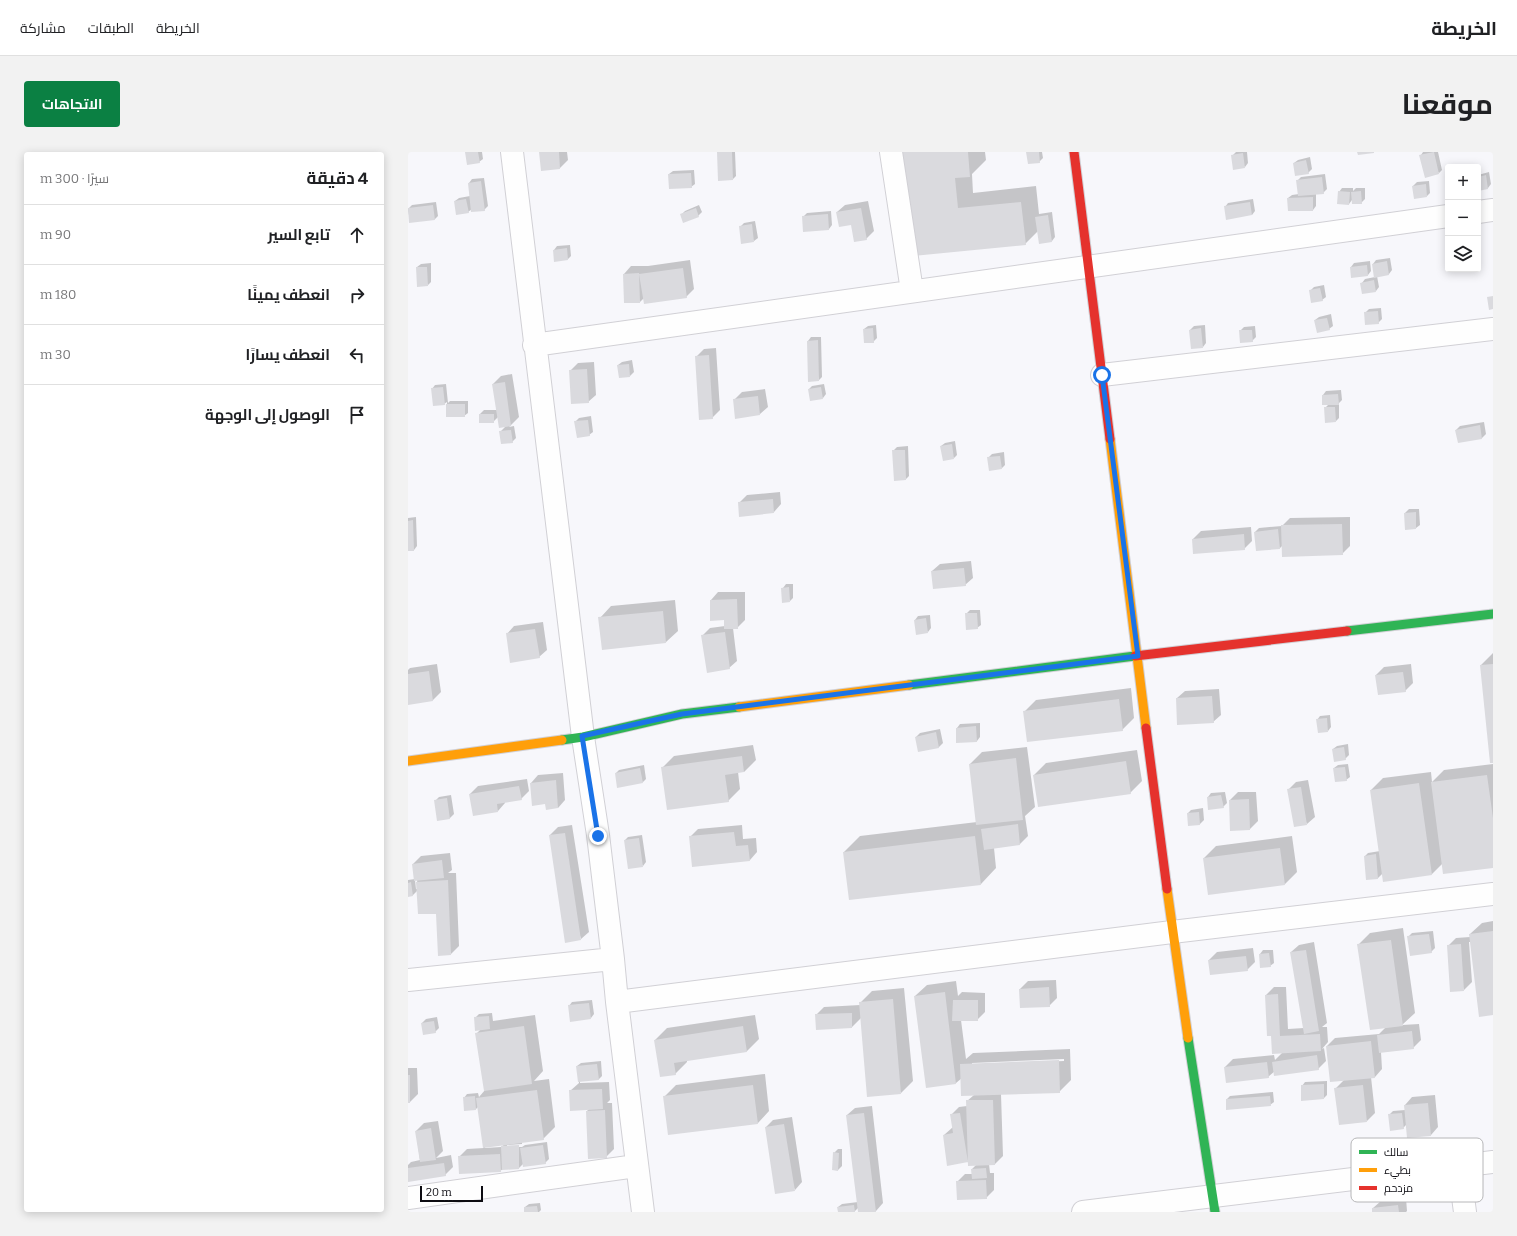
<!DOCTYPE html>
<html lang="ar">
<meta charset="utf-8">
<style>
:root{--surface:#fff;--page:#f2f2f2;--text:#202124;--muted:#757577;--line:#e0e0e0;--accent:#0b8043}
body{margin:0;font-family:Bitter,Cairo,serif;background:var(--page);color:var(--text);direction:rtl}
.controls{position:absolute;right:12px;top:12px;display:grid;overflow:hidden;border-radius:4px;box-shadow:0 2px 10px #0003}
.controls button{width:36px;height:36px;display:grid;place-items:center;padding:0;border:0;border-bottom:1px solid var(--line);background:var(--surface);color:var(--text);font:20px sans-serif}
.scale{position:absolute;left:12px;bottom:10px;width:63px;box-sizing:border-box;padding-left:4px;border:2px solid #0d0c12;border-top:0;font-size:11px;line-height:14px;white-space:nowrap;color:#0d0c12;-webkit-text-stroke:3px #fff;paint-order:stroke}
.stop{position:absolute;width:12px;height:12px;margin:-9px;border:3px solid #1a73e8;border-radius:50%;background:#fff}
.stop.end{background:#1a73e8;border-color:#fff;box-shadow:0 1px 4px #0008}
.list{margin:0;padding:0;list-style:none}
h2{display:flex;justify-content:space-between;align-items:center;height:52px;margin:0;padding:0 16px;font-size:17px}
h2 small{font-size:13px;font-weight:400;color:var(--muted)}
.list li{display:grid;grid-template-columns:26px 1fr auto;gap:12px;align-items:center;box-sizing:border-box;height:60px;padding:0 16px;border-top:1px solid var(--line)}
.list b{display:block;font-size:15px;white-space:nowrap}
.list em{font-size:13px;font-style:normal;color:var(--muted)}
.icon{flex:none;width:22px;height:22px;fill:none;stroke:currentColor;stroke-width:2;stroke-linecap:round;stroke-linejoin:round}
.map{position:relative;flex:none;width:1085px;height:1060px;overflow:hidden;direction:ltr;border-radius:4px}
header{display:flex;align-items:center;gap:24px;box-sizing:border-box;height:56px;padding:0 20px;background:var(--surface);border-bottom:1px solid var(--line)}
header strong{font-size:19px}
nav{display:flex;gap:22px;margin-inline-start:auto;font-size:14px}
.intro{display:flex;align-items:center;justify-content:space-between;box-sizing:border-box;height:96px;padding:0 24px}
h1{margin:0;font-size:28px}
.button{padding:10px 18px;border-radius:4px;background:var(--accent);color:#fff;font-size:14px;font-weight:700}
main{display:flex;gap:24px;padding:0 24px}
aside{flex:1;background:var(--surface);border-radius:4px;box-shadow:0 2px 10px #0003}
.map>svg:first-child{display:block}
</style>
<header>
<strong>الخريطة</strong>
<nav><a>الخريطة</a><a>الطبقات</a><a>مشاركة</a></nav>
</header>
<div class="intro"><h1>موقعنا</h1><a class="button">الاتجاهات</a></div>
<main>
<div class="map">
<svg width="1085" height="1060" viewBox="0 0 1085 1060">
<rect width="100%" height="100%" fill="#f7f7fb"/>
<path fill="#0003" fill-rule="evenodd" d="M58,0H74L75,7L71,10Z
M132,0H159L160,8L152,16L134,18Z
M310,0H327L328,24L325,27Z
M495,0H577L578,8L564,22L565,41L628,34L631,62L644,60L647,85L644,89L630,79L617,92L506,103Z
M619,0H634L635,6L631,10Z
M828,0H839L840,11L837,15L824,4Z
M1015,0H1030L1034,18L1031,21L1013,3Z
M902,5L904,17L900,21L886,11L890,8Z
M286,18L287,32L283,35L261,22L265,19Z
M1081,20L1083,32L1080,36L1070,38V23Z
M917,22L919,37L915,41L908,42V54L905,58L880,46L884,43L891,42L889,29L893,25Z
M76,26L80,54L76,58L64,57L60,60L47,49L51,46L62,44L61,31L64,27Z
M1021,29L1022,41L1019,44L1005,34L1009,30Z
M934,36H945V39L948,36H957V47L953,51L944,48L941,52L931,40Z
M845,47L847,59L844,63L817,55L820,51Z
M460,49L466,79L458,87L443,72L429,60L437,53Z
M28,50L30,64L27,67L2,70L0,57L4,53Z
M291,53L294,60L290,64L273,63L277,59Z
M423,59L424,73L421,77L395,65L399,61Z
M347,69L350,86L346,89L333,74L336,71Z
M162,93L163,104L160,107L146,98L149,94Z
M982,106L984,118L981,122L969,124L971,135L968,139L954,131L957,127L967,125L965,112L968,108Z
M282,108L286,137L278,145L236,146L232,150L216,122L223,114H240Z
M962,109L963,119L960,123L943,115L946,111Z
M23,111V130L20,133L9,115L13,112Z
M916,133L918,145L914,148L902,139L906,135Z
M973,156L974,167L970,171L957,161L961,157Z
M923,162L925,174L921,177L907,168L911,165Z
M468,173L469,186L465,190L456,177L460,174Z
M797,173L798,191L795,195L782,178L786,174Z
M847,174L848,185L844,189L832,179L836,175Z
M403,185H413L414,225L411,228L400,189Z
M308,196L312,258L304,266L288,205L296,197Z
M224,208L226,220L222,224L210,213L214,210Z
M186,210L188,243L180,250L162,219L170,211Z
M104,222L111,265L101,275L106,274L108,286L104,290L93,279L98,274L90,265L85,270L72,262L76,258H89L85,232L93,224Z
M38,232L40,251L42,249H60V261L56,264H39V250L36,252L24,237L27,233Z
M416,232L418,242L415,246L401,237L404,234Z
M357,237L360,255L352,262L326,248L334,240Z
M933,238L934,248L931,251V266L928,269L917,256L921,252L915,243L918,239Z
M183,264L185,280L181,283L167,270L171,266Z
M1076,270L1078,282L1074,286L1051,290L1048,278L1052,274Z
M547,289L549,303L546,306L533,294L537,291Z
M500,294L501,324L498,327L485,299L489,295Z
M596,300L597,313L594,316L580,306L584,302Z
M372,340L373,352L366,360L331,351L339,343Z
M1001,357H1011L1012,373L1008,376L997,361Z
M8,365L9,394L6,398H0V366Z
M942,365V394L934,402L875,393L872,396L847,380L851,376L874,374L882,366Z
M843,375L844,389L836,397L785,387L793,379Z
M563,409L565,426L557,433L524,419L532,412Z
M378,432H385V446L382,449L375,436Z
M310,440H337V468L329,476H325L329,509L321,516L294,484L302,476L317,474V467L303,448Z
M267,448L270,479L258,490L192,466L203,454Z
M562,458H572L573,473L569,476L558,462Z
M522,463L523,476L520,480L507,468L510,464Z
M135,470L139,498L131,505L99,482L106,474Z
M1085,501V610L1073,513Z
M29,512L33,540L25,548L0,552V518L2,516Z
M1003,512L1005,531L997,539L968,523L976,515Z
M723,536L726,566L714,578L616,560L628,548Z
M811,537L813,563L805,570L769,546L777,539Z
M922,563L923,575L920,579L909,568L912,564Z
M572,571V585L569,589L549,590V576L552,572Z
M532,577L535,591L531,595L511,599L508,585L512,581Z
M940,592L941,603L937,607L925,597L929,594Z
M345,593L348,608L336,620H330L332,637L320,649L254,616L266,604Z
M619,595L627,655L617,664L620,684L612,692L586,696L588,716L573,732L436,700L452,684L569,670L562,612L574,600Z
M729,598L734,629L722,641L626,623L638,611Z
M940,612L942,625L938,628L926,616L930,613Z
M1085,612V715L1035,711L1024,722L975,721L970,726L959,727L957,704L960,701L972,699L963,638L975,626L1023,620L1024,630L1036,618Z
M236,613L238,627L235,630L208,621L211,618Z
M155,621L157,648L150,656L138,651L123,631L130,623Z
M119,627L121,639L113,647L97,650V651L90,659L62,642L70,634Z
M900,628L907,665L899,672L880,638L888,630Z
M817,640L819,651L815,655L800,645L803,641Z
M830,640H848L850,669L842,677L822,648Z
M43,643L46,662L42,666L30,667L27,649L31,645Z
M795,656L796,668L792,672L781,673L780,661L783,658Z
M164,673L181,780L173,787L142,683L150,675Z
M334,673L335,687L348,686L349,700L342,708L282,685L290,677Z
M234,683L238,710L235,714L217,688L220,685Z
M884,684L889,720L877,732L796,706L808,694Z
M42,701L44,718L40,721H48L51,794L43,802L29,761L10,738L5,743L0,744V728L7,727L5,712L13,704ZM7,728H9L10,737H8Z
M1085,769V862L1063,790H1061L1064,830L1056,838L1040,794L1048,786L1062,785V782L1074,771Z
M995,776L1007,861L994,873L1011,872L1013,888L1005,896L973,900L974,917L967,925H963L967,961L959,969L927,937L936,928L919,894L927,886L971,882L978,875L950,793L962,781Z
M1025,779L1027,796L1023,800L1000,785L1004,781Z
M906,790L919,871L914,875H919L920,890L914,897L916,896L918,909L910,917L867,919L860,925L817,915L825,907L866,903L867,908L875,900L858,843L866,835H878L880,877L896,876L883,800L891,793Z
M845,796L847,810L839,818L801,808L809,800Z
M855,798H865L866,811L862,814L852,802Z
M648,828L649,846L641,854L612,837L620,829Z
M548,829L550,844L554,840L577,841V860L569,868H553L558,907L565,901L662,897L663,928L651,940L593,942L595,1004L587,1012H581L582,1021H586V1038L578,1046L549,1030L557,1022H564V1017L569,1012L561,1007L559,1009L536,983L545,975L543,963L551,955L559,954V949L566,943L554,926L548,931L519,935L507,844L519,833ZM656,907V909L564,913V911Z
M496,836L505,929L493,941L453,866L444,875L408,863L416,855L452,853V851L464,839Z
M184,848L186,862L183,866L161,854L164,850Z
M84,861L85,869L127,863L135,919L126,929L141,927L147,975L135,987L114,990V992L99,993V995H114L117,993L139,990L141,1007L137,1011L115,1012L111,1016L95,1017L92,1019L51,1005L59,997L76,996L70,955L68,957L57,958L56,946L59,942L70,941L71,945L77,938L68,882L73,877L67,866L71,862ZM97,992L93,995L77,996V994Z
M347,863L351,887L339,899L279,908V910L267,922L247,888L259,876Z
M29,865L31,876L27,880L14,871L18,867Z
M193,909L194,924L191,927L172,929V931L201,930L202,948L199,951H204L206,997L198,1005L179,959L181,957L162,939L171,931L169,914L173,911Z
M0,916H9L10,942L2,950H0Z
M357,922L361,959L350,971L256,945L268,933Z
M919,929V943L916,946L894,934L897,930Z
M865,940L866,950L862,953L819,947L822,944Z
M1027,943L1030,975L1023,983L998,973L995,976L981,963L985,959L997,958V953L1004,945Z
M464,954L475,1051L468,1059L451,1060L450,1056L446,1060H431L430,1055L434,1052L450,1050L439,963L447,956Z
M384,965L394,1030L387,1038L358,975L365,968Z
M30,969L35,999L28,1006L43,1003L45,1015L37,1023L0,1029V1013L3,1010L12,1008L8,979L16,971Z
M430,997H434V1014L430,1018L426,1001Z
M998,1046L999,1059L998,1060H965V1056L973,1049Z
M132,1051L133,1058L131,1060H117V1055L121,1052Z"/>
<path fill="#dadade" d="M57,0H70L72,11L59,13Z
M131,0H151L152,17L133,19Z
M309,0H324L325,28L310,29Z
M494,0H560L562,25L547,26L550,56L613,50L618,93L505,104Z
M618,0H631L632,11L620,12Z
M949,0H966V1L950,3Z
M1026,0L1031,22L1017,26L1011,3Z
M835,1L837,16L825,18L823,3Z
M898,8L901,22L887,24L885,11Z
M283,21L284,36L261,37L260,22Z
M1078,23L1080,37L1070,39V25Z
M914,25L916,42L890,44L888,28Z
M73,29L77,59L63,60L60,31Z
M1018,32L1019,45L1006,47L1004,34Z
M930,39L942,40L941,53L929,52Z
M953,39L954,52H944L943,40Z
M905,45V59H880L879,46Z
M58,47L61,61L48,63L46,49Z
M842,50L844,63L818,68L816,54Z
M25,53L27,68L1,71L0,56Z
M288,56L291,65L275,71L272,62Z
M453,56L459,88L446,90L443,73L431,75L428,60Z
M420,62L421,78L395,80L394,64Z
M640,63L644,90L631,92L627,65Z
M344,72L346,90L333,92L331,74Z
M159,96L160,108L146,110L145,98Z
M979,109L981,123L966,126L964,112Z
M959,113L960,124L943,126L942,115Z
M8,115H19L20,134L9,135Z
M275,116L279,146L236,152L231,122Z
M231,121L232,151H216L215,122Z
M966,128L968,140L954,142L952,131Z
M912,136L915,149L903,151L901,138Z
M1085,144V157L1081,158L1079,145Z
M970,159L971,172L957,173L956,160Z
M919,166L922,178L909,181L906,168Z
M465,176L466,191H456L455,177Z
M793,176L795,196L783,197L781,178Z
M831,178H844L845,190L832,191Z
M410,188L411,229L400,230L399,189Z
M301,203L305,267L291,268L287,204Z
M221,212L222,225L211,226L209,213Z
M179,217L181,251L163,252L161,218Z
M97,230L103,274L91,276L84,232Z
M35,235L37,253L25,254L23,236Z
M413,235L415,247L402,249L400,237Z
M930,242L931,253H914V243Z
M350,244L352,263L327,267L325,247Z
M38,252H57V265H38Z
M916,255H927L928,270L917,271Z
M71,262H86V271H71Z
M180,268L182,284L169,286L166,269Z
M1072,273L1074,287L1050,291L1047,278Z
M103,278L105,291L93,292L91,279Z
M544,292L546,307L535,309L532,294Z
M484,298H497L498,328L486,329Z
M592,304L594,317L581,319L579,305Z
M365,347L366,361L331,365L330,350Z
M1008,360V377L997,378L996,361Z
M5,368L6,399H0V369Z
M934,372L935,403L874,405L873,373Z
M870,377L872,397L848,399L846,380Z
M836,382L837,398L785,402L784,387Z
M556,416L558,434L525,437L523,419Z
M381,435L382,450L374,451L373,436Z
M329,447L330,477H316V468L302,469V448Z
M255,459L258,491L194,498L190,465Z
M557,461H569L570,477L558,478Z
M518,466L520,481L508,483L506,468Z
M127,477L132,506L102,511L98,481Z
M317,480L322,517L299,521L293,483Z
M1085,512V611H1082L1072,513Z
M21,519L25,549L0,553V522Z
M995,520L998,540L970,543L967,523Z
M804,544L806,571L769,573L768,546Z
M711,547L715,579L619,590L615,559Z
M919,566L920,580L910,581L908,567Z
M568,574L569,590L548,591V576Z
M528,580L531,596L510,600L507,585Z
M936,595L938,608L926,610L924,597Z
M334,604L336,620L317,623L321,650L259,658L253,615Z
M608,606L615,668L568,673L561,612Z
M718,609L723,642L630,655L625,623Z
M937,615L939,629L927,630L925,616Z
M232,616L235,631L209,636L207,621Z
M1079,623L1085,666V716L1035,722L1023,630Z
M148,628L150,656L138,658L137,652L124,654L122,631Z
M1011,631L1024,723L975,730L962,638Z
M111,634L114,648L89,652L90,660L65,664L61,642Z
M893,635L899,673L886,675L879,637Z
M813,643L816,656L800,658L799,645Z
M39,646L42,667L29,669L26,648Z
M841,647L842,678L822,679L821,648Z
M791,660L792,673L780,674L779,661Z
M610,672L612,693L576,698L573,677Z
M326,680L328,694L340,693L342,709L284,715L281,684Z
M157,681L173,788L157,791L141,683Z
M567,684L573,733L441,748L435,700Z
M231,686L235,715L220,717L216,688Z
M872,696L877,733L800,743L795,706Z
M968,702L970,727L958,728L956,704Z
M34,708L36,726L6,729L4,712Z
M40,728L43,803L30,804L28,762H10L8,730Z
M3,730L5,744L0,745V731Z
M1085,779V863L1071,865L1061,782Z
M1021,782L1024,801L1002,804L999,784Z
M983,788L995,874L962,878L949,792Z
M1053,792L1056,839L1042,840L1039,793Z
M898,798L911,879L896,882L882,800Z
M861,801L863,815L852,816L851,802Z
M838,804L840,819L802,823L800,808Z
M641,835L642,855L612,856L611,837Z
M537,840L548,932L518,936L506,844Z
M870,842L872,884L912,882L913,899L864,902L863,884H859L857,843Z
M485,847L493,942L459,945L451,850Z
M545,848H570V869H544Z
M181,851L183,867L162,870L160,853Z
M444,861V876L408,878L407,862Z
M81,864L82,877L67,879L66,865Z
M26,869L28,881L15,883L13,871Z
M116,874L124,932L76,939L67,881Z
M335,874L339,900L266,911L268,923L252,925L246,888Z
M1004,879L1006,897L971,901L969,883Z
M963,889L967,926L922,930L918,894Z
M909,903L911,918L866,924L864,910Z
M651,908L652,941L553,944L552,912Z
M859,910L861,926L818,931L816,915Z
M189,912L191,928L170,930L168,914Z
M0,923H2V951H0Z
M916,932V947L893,949V933Z
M345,933L350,972L260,983L255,944Z
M955,933L959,970L931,973L926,936Z
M194,937L195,957L162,959L161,938Z
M129,938L136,988L75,996L68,946Z
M67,944L68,958L56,959L55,945Z
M862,944L863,954L818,958V947Z
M558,948H585L587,1013L560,1014Z
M1020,951L1023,984L999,986L996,953Z
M197,958L199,1006L180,1007L178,959Z
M456,961L468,1060H450L438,963Z
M552,961L560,1010L539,1014L535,983L545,981L542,962Z
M994,961L996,977L982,979L980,962Z
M376,972L387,1039L367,1042L357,975Z
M23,976L28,1008L12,1010L7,979Z
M111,993V1017L94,1018L93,994Z
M135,993L138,1012L115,1015L112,996Z
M425,1000L431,1001L430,1019L424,1018Z
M92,1002L93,1020L51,1022L50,1004Z
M36,1011L38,1024L0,1030V1016Z
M578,1016L579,1026L564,1027L563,1017Z
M578,1028L579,1047L549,1048L548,1029Z
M446,1053L447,1060H430L429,1055Z
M990,1053L991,1060H964V1056Z
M129,1054L130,1060H116V1055Z"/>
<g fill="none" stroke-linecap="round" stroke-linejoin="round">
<defs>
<path id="street" d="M104,0L175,585L190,683L205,807L209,850L235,1060
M483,0L504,139
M1070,60L1085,58
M126,193L1040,64
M694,223L1085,177
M0,828L205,807
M209,850L764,780L1085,742
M1051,1015L1057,1060
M0,1046L228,1014
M675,1060L1085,1010"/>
<path id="fast" d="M939,479L1085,462
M501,533L727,504
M154,588L175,585L274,562L331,555
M780,886L807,1060"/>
<path id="slow" d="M702,287L738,576
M331,555L501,533
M0,609L154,588
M759,737L780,886"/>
<path id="jam" d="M666,0L702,287
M727,504L939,479
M738,576L759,737"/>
</defs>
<use href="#street" stroke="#d1d0d5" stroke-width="24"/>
<use href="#fast" stroke="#d1d0d5" stroke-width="11"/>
<use href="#slow" stroke="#d1d0d5" stroke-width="11"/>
<use href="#jam" stroke="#d1d0d5" stroke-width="11"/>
<use href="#street" stroke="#fefefe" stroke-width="22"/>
<use href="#fast" stroke="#30b455" stroke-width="9"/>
<use href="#slow" stroke="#ff9f0a" stroke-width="9"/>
<use href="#jam" stroke="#e5322d" stroke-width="9"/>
</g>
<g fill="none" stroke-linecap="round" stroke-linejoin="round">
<path stroke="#1a73e8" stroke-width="5" d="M190,684L174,584L274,562L730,504L694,223"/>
</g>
<rect x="943" y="986" width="132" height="64" rx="6" fill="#fff" stroke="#b6b6b8" stroke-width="1"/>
<rect x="951" y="998" width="18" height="4" fill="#30b455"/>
<rect x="951" y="1016" width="18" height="4" fill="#ff9f0a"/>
<rect x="951" y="1034" width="18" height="4" fill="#e5322d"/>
<g font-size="11" fill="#0d0c12">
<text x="976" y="1004">سالك</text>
<text x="976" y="1022">بطيء</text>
<text x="976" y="1040">مزدحم</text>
</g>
</svg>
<div class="controls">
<button>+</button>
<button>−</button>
<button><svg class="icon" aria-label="layers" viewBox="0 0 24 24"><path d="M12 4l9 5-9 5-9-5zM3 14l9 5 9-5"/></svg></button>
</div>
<div class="scale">20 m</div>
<div class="stop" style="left:694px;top:223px"></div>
<div class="stop end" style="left:190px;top:684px"></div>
</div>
<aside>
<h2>4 دقيقة<small>سيرًا · 300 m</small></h2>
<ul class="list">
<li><svg class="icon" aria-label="ahead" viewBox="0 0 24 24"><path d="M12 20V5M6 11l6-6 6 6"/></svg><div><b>تابع السير</b></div><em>90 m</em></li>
<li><svg class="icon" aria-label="right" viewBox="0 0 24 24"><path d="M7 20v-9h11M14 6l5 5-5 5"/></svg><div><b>انعطف يمينًا</b></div><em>180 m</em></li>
<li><svg class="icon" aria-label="left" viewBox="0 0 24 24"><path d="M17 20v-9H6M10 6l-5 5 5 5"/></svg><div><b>انعطف يسارًا</b></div><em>30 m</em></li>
<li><svg class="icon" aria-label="arrive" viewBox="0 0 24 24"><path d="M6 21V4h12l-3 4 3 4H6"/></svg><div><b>الوصول إلى الوجهة</b></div></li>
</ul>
</aside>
</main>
